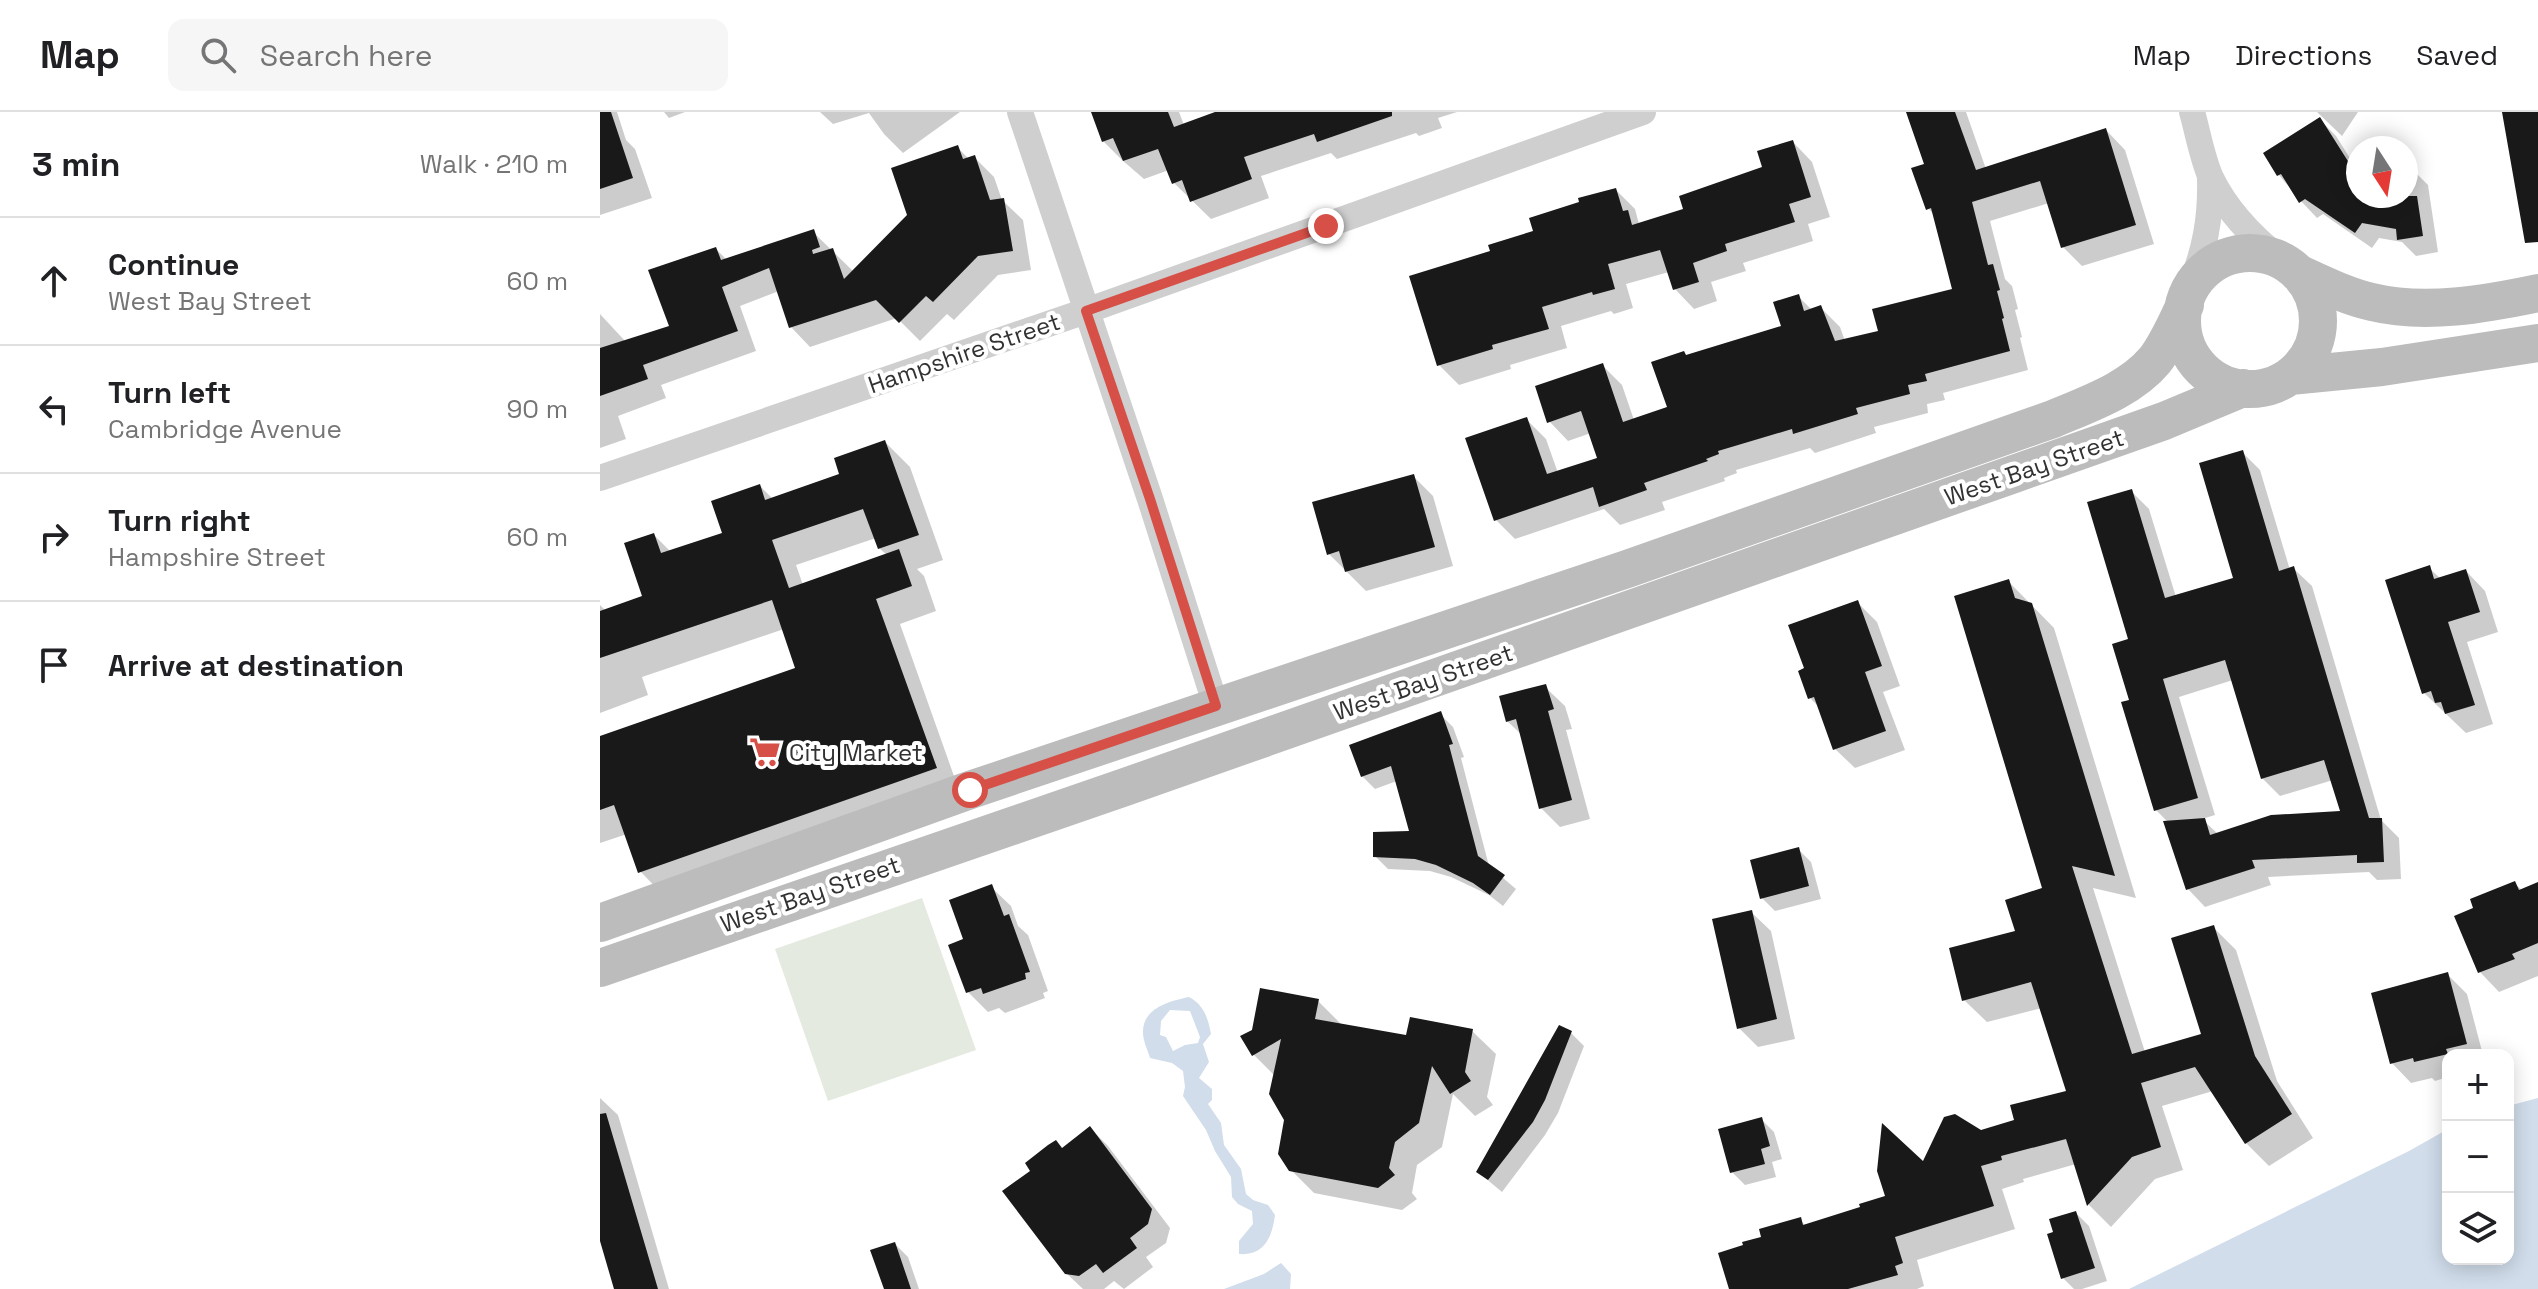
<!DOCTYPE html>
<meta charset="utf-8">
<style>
:root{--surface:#fff;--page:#f6f6f6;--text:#202124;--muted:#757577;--line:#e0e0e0}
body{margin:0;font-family:"Space Grotesk",sans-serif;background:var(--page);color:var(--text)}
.controls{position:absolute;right:24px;bottom:24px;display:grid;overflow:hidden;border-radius:16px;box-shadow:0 4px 20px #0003}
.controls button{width:72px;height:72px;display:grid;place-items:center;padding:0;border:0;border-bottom:2px solid var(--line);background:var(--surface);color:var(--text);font:40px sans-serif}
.compass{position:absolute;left:1746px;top:24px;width:72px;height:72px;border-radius:50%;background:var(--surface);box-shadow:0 4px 20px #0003;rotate:168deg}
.stop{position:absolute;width:24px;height:24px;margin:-18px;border:6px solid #d65047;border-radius:50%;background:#fff}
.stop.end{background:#d65047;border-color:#fff;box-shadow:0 2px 8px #0008}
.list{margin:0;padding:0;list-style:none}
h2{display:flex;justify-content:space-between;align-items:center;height:104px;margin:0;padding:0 32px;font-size:34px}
h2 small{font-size:26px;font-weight:400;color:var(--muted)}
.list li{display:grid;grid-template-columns:52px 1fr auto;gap:24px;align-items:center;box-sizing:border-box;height:128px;padding:0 32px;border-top:2px solid var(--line)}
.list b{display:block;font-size:30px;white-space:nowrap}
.list p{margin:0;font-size:26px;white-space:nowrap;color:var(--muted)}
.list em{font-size:26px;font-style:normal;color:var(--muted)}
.icon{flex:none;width:44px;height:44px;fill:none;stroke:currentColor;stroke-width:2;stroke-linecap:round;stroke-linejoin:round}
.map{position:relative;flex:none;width:1938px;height:1177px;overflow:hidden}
header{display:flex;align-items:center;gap:48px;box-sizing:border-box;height:112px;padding:0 40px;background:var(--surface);border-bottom:2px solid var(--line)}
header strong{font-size:38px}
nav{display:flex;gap:44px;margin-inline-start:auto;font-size:28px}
.search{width:560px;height:72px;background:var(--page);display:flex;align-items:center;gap:20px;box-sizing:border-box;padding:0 28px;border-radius:16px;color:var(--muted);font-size:30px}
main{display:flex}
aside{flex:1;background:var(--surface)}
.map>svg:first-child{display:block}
</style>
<header>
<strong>Map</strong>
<div class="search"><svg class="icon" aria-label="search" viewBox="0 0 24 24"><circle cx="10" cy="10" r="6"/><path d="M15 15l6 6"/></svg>Search here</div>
<nav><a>Map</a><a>Directions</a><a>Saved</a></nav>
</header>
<main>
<aside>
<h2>3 min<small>Walk · 210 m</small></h2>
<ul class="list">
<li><svg class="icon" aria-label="ahead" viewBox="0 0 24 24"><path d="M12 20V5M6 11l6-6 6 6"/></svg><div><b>Continue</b><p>West Bay Street</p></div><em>60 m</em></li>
<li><svg class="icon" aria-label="left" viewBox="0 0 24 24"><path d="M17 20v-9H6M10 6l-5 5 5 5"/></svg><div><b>Turn left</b><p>Cambridge Avenue</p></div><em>90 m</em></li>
<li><svg class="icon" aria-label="right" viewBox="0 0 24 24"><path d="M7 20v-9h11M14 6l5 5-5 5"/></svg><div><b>Turn right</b><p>Hampshire Street</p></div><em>60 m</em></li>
<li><svg class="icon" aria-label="arrive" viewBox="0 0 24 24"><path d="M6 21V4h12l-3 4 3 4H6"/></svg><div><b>Arrive at destination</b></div></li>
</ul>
</aside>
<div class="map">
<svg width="1938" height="1177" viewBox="0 0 1938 1177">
<rect width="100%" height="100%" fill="#fff"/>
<path fill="#e4eadf" d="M322,786L376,938L228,989L175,837Z"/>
<path fill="#d1ddeb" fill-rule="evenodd" d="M589,885C604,893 608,906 611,922L603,932L609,950L599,966L612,977V988L608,992L621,1011L624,1033L641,1057L646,1082L653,1088L668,1093L675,1103C672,1126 664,1144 639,1142V1129L653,1112L652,1099L638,1092L632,1085L631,1065L615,1039L606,1018L583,984L585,975L583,959L572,951L550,946C548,939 543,929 543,921C542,896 570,889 589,885ZM570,898L590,899L600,925L598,931L585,933L573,939L566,925L560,923L561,909Z
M1938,986V1177H1529L1809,1039L1848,1017V1147H1908V994Z
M681,1151L691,1162L690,1177H624L664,1162Z"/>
<path fill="#0003" fill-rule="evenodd" d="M0,0H17L26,28L35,37L52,86L0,103Z
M64,0H85L69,6Z
M220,0H360L303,41L284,22L269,1L233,12Z
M493,0H579L584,13L621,0H857L838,6L842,16L819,24L816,21L737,47L731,41L661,64L669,86L611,107L574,71L569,58L544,67L522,48L503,29Z
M1308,0H1366L1386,57L1506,18L1525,38L1554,132L1482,154L1463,135L1449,91L1390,109L1405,167L1412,174L1418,197L1415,198L1422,225L1420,226L1428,258L1343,281L1345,288L1327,292L1328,301L1274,315L1276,321L1215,341L1210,336L1136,358L1137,361L1124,366L1125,369L1062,390L1065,398L1020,413L1004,397L915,427L896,408L926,307L946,327L958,361L1000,347L991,321L968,329L949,309L1002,253L1022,273L1034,308L1069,296L1087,245L1183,216L1198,184L1212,198L1221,196L1240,215L1245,229L1281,220L1354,178L1336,105L1328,96L1327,53Z
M1717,0H1758L1742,24Z
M1720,8L1736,24L1758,59V84H1806V56H1811L1828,73L1838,140L1816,144L1802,130L1779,126L1772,136L1723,102L1717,106L1701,89L1679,63Z
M1193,30L1212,50L1230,105L1208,112L1213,129L1143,151L1146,159L1111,170L1117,189L1094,197L1075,177L1069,160L1026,172L1033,196L1014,202L1011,199L961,214L967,236L910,253L911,257L859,273L839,253L893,140L936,121L1016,78L1035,97L1039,112L1086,98L1165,56Z
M357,35L369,47L374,45L394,65L402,88L423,108L431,158L398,163L354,208L347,202L320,229L297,206L210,235L191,215L179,179L140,194L156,239L61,273L66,286L18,304L26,327L0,336V202L26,230L71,215L116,137L127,148L213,120L254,160L309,103Z
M285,330L310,355L343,448L317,457L324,464L336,499L300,512L360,681L65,785L40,759L27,722L0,731V626L198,557L184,517L42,565L48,583L0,601V493L6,499L45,486L54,423L71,440L125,422L160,374L173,387L242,363ZM276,426L279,436L287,443L203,473L196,453Z
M1642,340L1660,358L1690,458L1694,457L1712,474L1781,708L1799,726L1801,767L1777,768L1769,760L1668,765L1671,773L1605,795L1588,777L1568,710L1556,698L1532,589L1531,379L1549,397L1576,485L1635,467ZM1633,568L1662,666L1680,684L1733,668L1743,701L1618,722L1602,707L1615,703L1579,585Z
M813,364L833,384L853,454L766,479L729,442Z
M1829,456L1841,467L1866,459L1885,479L1898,520L1867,530L1893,612L1866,621L1824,581Z
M1408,469L1454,516L1536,786L1493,776L1545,940L1604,924L1613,815L1636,838L1677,969L1713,1026L1669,1054L1646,1031L1613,979L1562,994L1583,1058L1555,1067L1511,1115L1489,1093L1476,1052L1423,1067L1424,1070L1402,1077L1415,1117L1317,1148L1324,1174L1317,1177H1131L1163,1126L1200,1108L1206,1114L1263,1096L1288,1085L1324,1052L1381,1020L1417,1009L1468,980L1442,896L1387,910L1364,888L1418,820L1445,778Z
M1258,491L1277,510L1300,574L1283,580L1305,638L1255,656L1235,637L1221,597L1210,586L1206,558Z
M945,575L965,594L972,617L966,618L990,707L960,715L941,696L923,624L907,609Z
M840,602L853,615L864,645L861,646L889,754L916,777L903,794L889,783L851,765L830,759L788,757L775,744L811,721L797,669L775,677L762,664Z
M1198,737L1211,750L1221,787L1175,799L1162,786Z
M1915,772L1922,778L1938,772V864L1899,880L1880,860Z
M391,775L411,794L418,814L428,823L448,879L443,881L445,886L405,901L399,896L388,900L368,880L351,834L366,828Z
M1151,800L1171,819L1195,927L1158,935L1139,916Z
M1848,863L1867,882L1883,943H1848V965L1835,969L1832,966L1811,971L1792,951Z
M718,889L741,912L808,926L872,919L896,942L887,985L893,993L875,1004L853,982L842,1035L817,1053L812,1081L817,1087L802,1098L714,1081L690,1057L686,1008L675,964L654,943L643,925Z
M971,921L984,934L958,1001L945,1023L902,1080L878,1060Z
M0,986L18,1003L69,1177H16L0,1122Z
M1161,1007L1174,1020L1182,1047L1172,1050L1176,1065L1145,1073L1132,1060Z
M490,1016L508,1034L570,1116L566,1131L546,1145L553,1155L524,1177L514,1169L504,1177H483L466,1161L463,1037Z
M1476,1101L1489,1114L1507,1169L1482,1177H1474L1463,1166Z
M295,1132L308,1145L319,1177H286Z"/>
<path fill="#191919" d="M0,0H11L33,66L0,77Z
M491,0H568L574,15L615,0H792V4L717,30L714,22L644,45L652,67L590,90L582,68L572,72L558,37L523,49L513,26L502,30Z
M1306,0H1355L1376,58L1506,16L1536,113L1461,136L1440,69L1372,90L1388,153L1393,152L1400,178L1397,179L1404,206L1402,207L1410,239L1325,262L1327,269L1308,273L1310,282L1256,296L1258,302L1193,322L1192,317L1118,339L1119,342L1106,347L1108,349L1044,371L1047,378L999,395L993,375L894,409L865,326L927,305L947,362L997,346L981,299L947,311L935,274L1003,251L1023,310L1067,295L1051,250L1084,239L1086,243L1181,214L1173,190L1199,182L1204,199L1221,193L1235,229L1278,219L1272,197L1352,177L1331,96L1326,98L1311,56L1324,52Z
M1902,0H1938V130L1925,131Z
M1720,5L1758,65V84H1817L1823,124L1797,128L1796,117L1762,111L1755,121L1705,87L1699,91L1681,62L1677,64L1663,41Z
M1193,28L1211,85L1189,92L1195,110L1125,132L1127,139L1093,151L1099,170L1073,178L1060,138L1008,152L1015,177L993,183L992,180L942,195L949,217L892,233L893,237L837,254L809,164L890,139L888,133L933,119L929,106L979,90L978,86L1016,76L1023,99L1028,98L1032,113L1083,97L1079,84L1162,55L1157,39Z
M358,33L363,47L375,43L390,88L404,86L413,139L378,144L333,190L326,184L299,211L276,188L189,216L169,156L122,175L138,219L43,253L48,267L0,284V236L69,214L48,158L116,135L121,148L214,117L220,135L212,138L213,142L233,136L244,167L307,103L291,56Z
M285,328L319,423L278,437L263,397L172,428L189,476L299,437L312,474L276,487L337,656L38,761L14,693L0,698V624L195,556L172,488L0,546V499L42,484L24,431L54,421L61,441L122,421L111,389L160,372L165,388L239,362L234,346Z
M1643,338L1679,459L1694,454L1769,706H1782L1784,750L1757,751V743L1652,748L1655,756L1586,778L1563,709L1605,706L1610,723L1671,703L1740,699L1724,648L1661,667L1625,548L1563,567L1598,686L1554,699L1521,590L1529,588L1512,532L1528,527L1487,390L1532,377L1565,486L1633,466L1599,351Z
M814,362L835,435L745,460L739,439L727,443L712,390Z
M1830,453L1834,467L1866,457L1880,500L1848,510L1875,593L1845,602L1841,590L1835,591L1831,579L1822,582L1785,468Z
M1409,467L1415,486L1432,491L1515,764L1472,754L1532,942L1601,922L1571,826L1614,813L1655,944L1692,1002L1645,1032L1595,955L1541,971L1561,1035L1532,1045L1487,1094L1466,1027L1401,1044L1402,1048L1381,1054L1394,1094L1295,1125L1303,1151L1295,1154L1298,1163L1248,1177H1129L1118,1141L1143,1133L1142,1130L1161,1125L1159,1117L1201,1105L1203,1113L1260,1095L1259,1092L1285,1084L1277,1059L1282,1011L1323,1049L1344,1005L1355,1002L1381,1018L1414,1008L1410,993L1466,979L1431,870L1362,889L1349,836L1415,819L1405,788L1442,776L1354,484Z
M1258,488L1282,554L1265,560L1286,619L1233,638L1214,585L1208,587L1198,559L1204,556L1188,513Z
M946,572L954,597L948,599L972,688L939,697L916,607L906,610L899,584Z
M841,599L853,632L849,633L878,744L905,763L890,783L873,771L836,753L815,747L773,745V720L809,719L791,654L761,665L749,633Z
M1199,735L1209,774L1160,787L1150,748Z
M1915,769L1919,778L1938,770V831L1912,842L1915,847L1878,861L1854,804L1873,796L1870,787Z
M392,772L404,804L409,802L430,860L425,861L426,867L383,882L381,876L366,881L348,833L363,827L349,788Z
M1152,798L1177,907L1137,917L1112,807Z
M1848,860L1867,932L1846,937L1848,942L1814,950L1813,946L1790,952L1771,881Z
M660,876L719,887L715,907L806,923L810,905L873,917L865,960L871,969L850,982L832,954L819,1011L795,1030L789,1056L795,1063L778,1076L689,1059L678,1042L684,1008L669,982L681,927L652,944L640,924L652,918Z
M959,913L972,919L945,988L933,1010L888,1068L876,1060Z
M6,1001L58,1177H14L0,1129V1002Z
M1162,1005L1170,1034L1161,1037L1165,1052L1130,1061L1118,1017Z
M490,1014L552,1097L548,1112L530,1126L537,1136L503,1161L496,1152L479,1164L465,1162L402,1079L430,1059L425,1051L448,1033L456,1028L462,1036Z
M1476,1099L1495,1156L1461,1167L1447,1122L1453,1120L1449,1107Z
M295,1130L311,1177H284L270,1138Z"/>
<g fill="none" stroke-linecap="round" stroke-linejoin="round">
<path stroke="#cfcfcf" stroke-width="26" d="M420,0L550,387L616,594
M1592,0C1598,21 1602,46 1611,66C1628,101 1654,127 1684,150
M1590,175C1605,139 1611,106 1610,67
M0,366L486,199L1043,0"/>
<path stroke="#bcbcbc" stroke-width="38" d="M1582 209a68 68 0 1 1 136 0a68 68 0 1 1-136 0Z
M1698,161C1722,172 1746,184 1772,190C1825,203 1886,192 1938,181
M1690,264L1782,255L1938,231
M0,811L370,678L1027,457L1453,307C1488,292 1530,278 1555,248C1568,231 1576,211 1585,193
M0,856L525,675L1414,362L1564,309L1643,276"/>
</g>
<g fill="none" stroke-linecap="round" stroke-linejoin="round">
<path stroke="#d65047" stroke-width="10" d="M370,678L616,594L550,387L486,199L726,114"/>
</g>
<defs>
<symbol id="supermarket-bare" viewBox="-9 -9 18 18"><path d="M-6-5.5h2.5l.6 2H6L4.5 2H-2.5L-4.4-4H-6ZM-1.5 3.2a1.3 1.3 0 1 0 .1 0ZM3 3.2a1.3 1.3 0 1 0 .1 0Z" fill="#d65047" stroke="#fff" stroke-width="2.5" paint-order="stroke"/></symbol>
</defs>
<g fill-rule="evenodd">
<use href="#supermarket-bare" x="143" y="618" width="44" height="44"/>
</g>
<g text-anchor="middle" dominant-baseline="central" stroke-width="8" stroke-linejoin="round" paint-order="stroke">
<g font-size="24" fill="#323232" stroke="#fff">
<text transform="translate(364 241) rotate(-19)">Hampshire Street</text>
<text transform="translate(1434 355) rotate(-19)">West Bay Street</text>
<text transform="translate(823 570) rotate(-19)">West Bay Street</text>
<text transform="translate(210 782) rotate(-19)">West Bay Street</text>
</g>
<g font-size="24" fill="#323232" stroke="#fff" text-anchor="start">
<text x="189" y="640">City Market</text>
</g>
</g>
</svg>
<div class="controls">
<button>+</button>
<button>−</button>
<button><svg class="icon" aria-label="layers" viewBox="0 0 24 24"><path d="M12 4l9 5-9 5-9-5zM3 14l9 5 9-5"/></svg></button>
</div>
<svg class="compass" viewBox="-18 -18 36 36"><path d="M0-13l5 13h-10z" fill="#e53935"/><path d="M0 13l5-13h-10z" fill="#757577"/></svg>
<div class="stop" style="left:370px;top:678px"></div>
<div class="stop end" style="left:726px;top:114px"></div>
</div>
</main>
